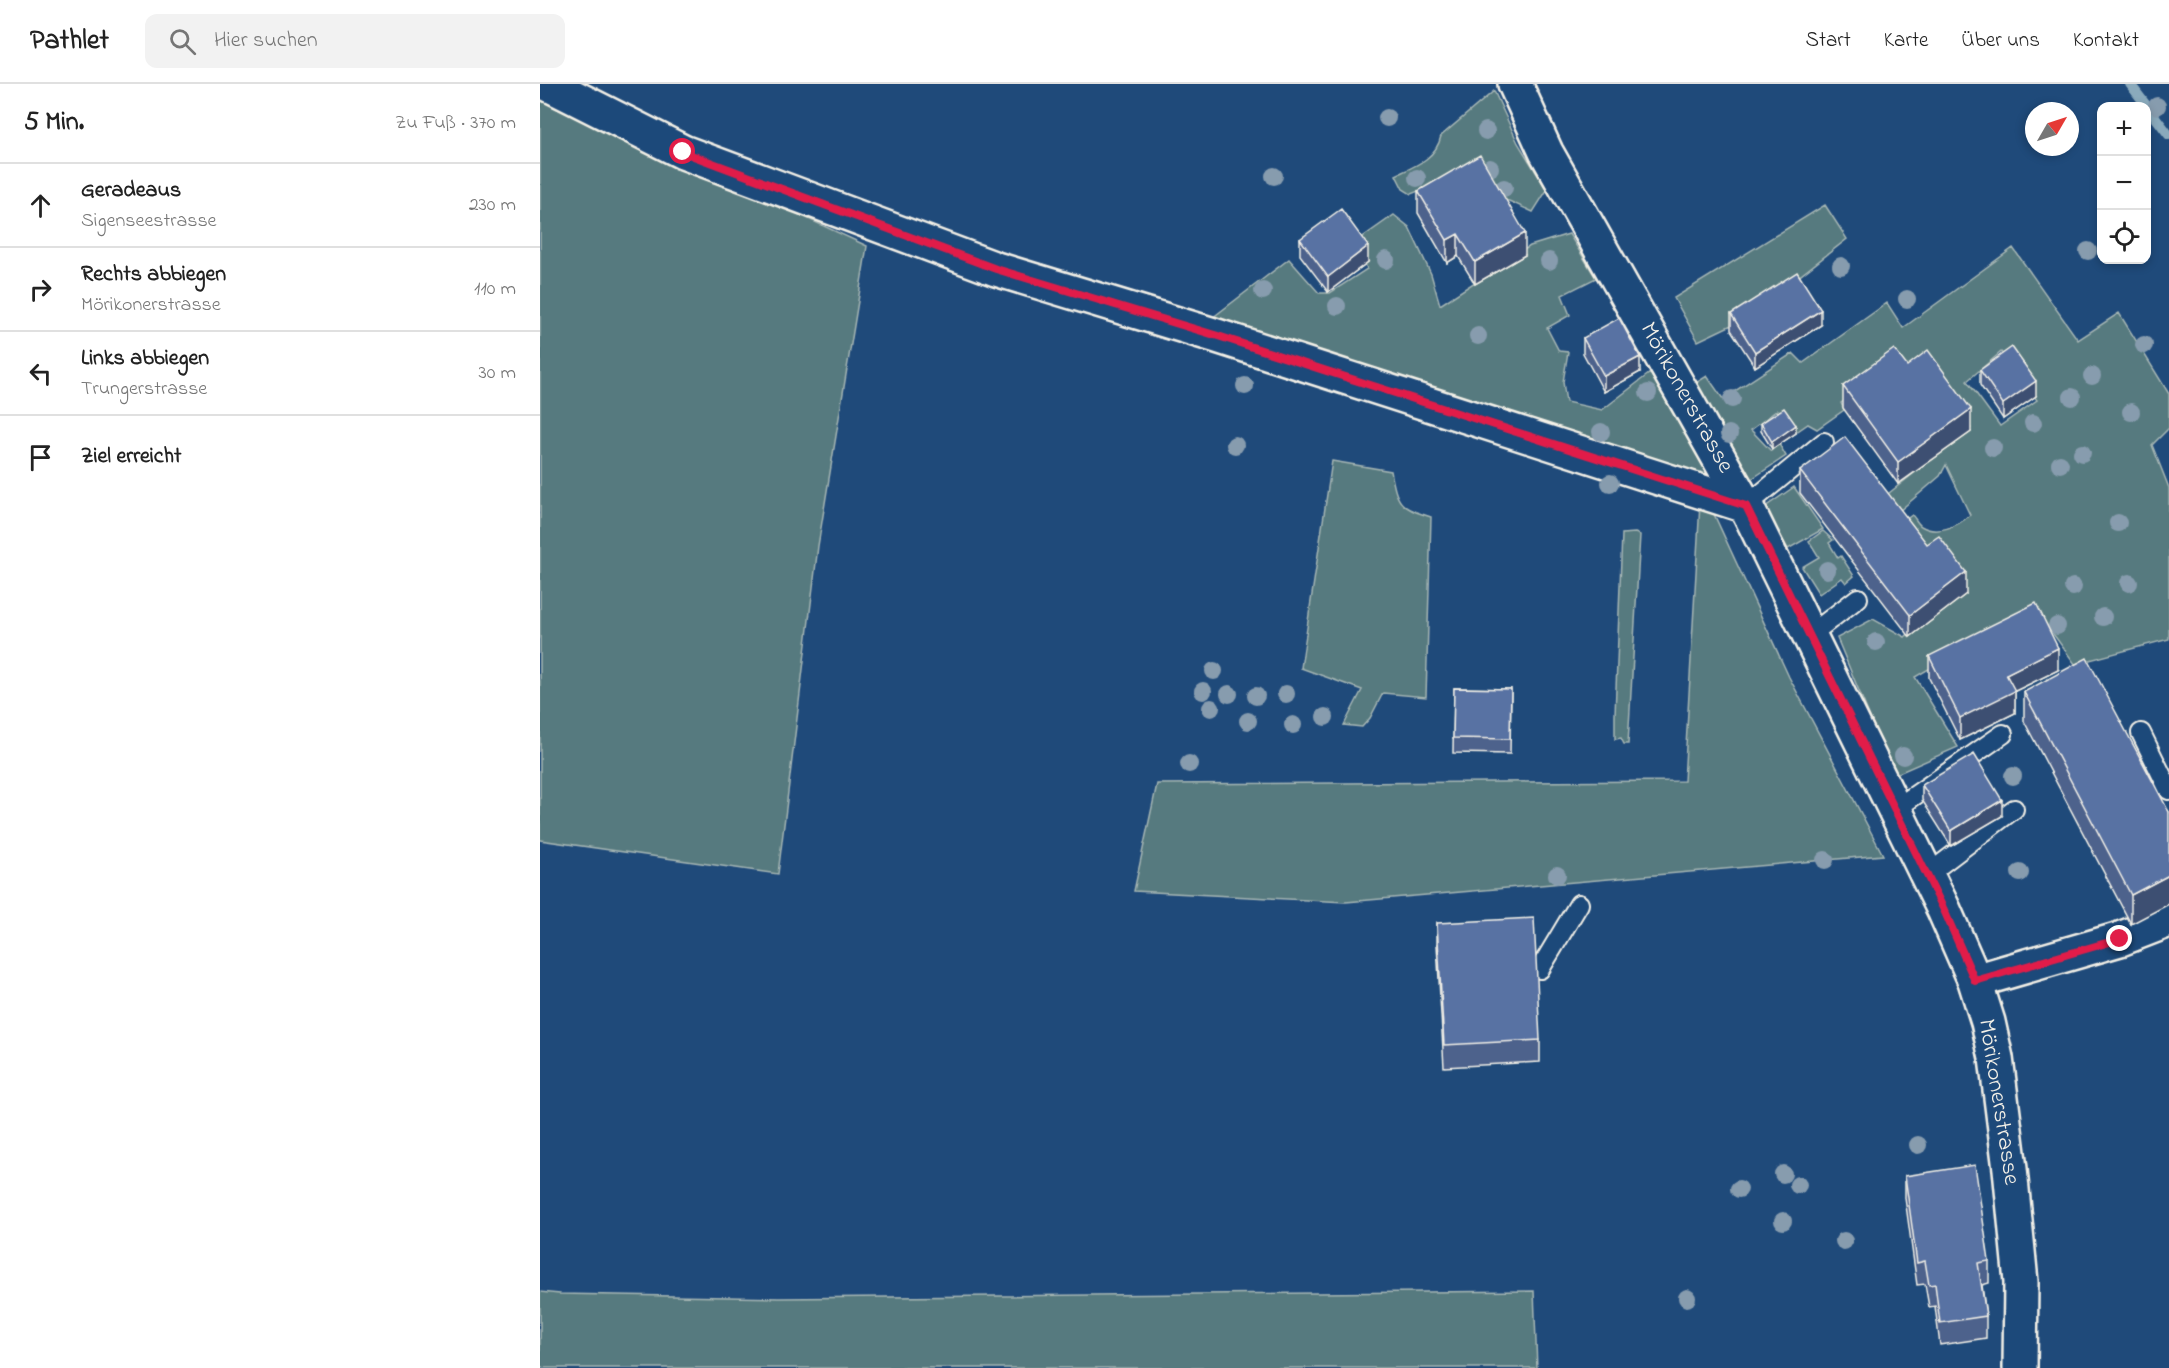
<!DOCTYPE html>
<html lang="de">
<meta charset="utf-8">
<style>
:root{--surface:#fff;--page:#f2f2f2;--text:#222;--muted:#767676;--line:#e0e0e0}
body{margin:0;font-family:"Indie Flower",sans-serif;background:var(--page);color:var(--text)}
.controls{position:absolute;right:18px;top:18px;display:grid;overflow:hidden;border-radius:12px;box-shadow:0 3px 9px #0003}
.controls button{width:54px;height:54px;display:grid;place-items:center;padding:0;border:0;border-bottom:2px solid var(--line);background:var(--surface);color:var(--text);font:30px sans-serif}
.compass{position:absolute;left:1485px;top:18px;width:54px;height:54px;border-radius:50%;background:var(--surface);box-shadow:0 3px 9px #0003;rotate:51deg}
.stop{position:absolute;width:18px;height:18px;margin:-14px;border:4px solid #e11d48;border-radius:50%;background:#fff}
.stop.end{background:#e11d48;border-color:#fff;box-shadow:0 2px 6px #0008}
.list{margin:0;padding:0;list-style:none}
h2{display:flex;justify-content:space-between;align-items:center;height:78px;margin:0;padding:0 24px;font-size:26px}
h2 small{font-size:20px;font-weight:400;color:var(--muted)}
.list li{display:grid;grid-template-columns:39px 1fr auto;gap:18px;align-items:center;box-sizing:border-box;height:84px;padding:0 24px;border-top:2px solid var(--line)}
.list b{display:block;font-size:22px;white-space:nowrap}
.list p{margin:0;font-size:20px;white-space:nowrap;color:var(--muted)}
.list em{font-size:20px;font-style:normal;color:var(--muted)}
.icon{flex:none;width:33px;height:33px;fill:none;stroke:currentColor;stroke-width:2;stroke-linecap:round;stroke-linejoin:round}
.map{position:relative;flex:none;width:1629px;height:1284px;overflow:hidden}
header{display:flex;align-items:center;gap:36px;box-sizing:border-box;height:84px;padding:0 30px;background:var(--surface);border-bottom:2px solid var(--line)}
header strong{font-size:28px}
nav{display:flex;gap:33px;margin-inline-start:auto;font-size:21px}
.search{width:420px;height:54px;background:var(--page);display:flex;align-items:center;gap:15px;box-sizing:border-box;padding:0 21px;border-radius:12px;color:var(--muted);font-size:22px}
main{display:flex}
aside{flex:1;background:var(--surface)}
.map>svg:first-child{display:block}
</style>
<header>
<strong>Pathlet</strong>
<div class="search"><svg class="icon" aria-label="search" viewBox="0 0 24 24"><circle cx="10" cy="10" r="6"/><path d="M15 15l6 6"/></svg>Hier suchen</div>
<nav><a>Start</a><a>Karte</a><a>Über uns</a><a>Kontakt</a></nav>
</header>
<main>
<aside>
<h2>5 Min.<small>Zu Fuß · 370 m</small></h2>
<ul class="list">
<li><svg class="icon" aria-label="ahead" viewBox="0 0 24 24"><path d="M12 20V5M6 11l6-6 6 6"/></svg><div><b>Geradeaus</b><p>Sigenseestrasse</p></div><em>230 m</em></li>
<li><svg class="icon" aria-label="right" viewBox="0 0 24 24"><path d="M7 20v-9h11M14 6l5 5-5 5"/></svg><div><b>Rechts abbiegen</b><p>Mörikonerstrasse</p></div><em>110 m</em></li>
<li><svg class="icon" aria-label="left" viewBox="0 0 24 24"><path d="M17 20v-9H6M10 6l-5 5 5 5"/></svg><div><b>Links abbiegen</b><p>Trungerstrasse</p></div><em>30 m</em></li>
<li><svg class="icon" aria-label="arrive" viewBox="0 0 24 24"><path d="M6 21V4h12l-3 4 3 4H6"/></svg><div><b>Ziel erreicht</b></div></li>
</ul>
</aside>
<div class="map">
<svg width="1629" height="1284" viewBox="0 0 1629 1284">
<rect width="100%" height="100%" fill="#1f4a7a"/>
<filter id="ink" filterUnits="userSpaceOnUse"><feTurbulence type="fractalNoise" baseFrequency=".0167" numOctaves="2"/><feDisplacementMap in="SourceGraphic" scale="12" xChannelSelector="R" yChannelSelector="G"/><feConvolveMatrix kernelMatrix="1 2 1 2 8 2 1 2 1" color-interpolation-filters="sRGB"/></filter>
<g filter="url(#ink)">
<path fill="#577a7f" stroke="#a6b6b4" stroke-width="1.5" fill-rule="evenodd" d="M954,7L978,59L1007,106L993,128L969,117L949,115L886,104L871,110L863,105L856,91C875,82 896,75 901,52Z
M0,11L327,162L278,462L238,790L0,756Z
M1285,121L1307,155L1206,234L1158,257L1134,214Z
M854,131L869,143L891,190L900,221L990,162L1029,150L1056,194L1022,211L1030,231L1007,244L1019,267L1028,268L1023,298L1026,318L1062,326L1110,289L1169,392L1135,397L663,241L749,175L779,209H790L827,185L817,157Z
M1473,164L1538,256L1579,229L1629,310V344L1612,361L1629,404V555L1535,580L1500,532L1428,562L1375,593L1418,663L1354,691L1297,554L1333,535L1365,553L1425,496L1353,445L1372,431C1375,434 1378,440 1381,442C1397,452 1418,442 1430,431L1406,381L1400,392L1358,428L1344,413L1431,344L1365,297L1351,282L1301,319L1304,326L1277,345L1268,340L1252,351L1237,326L1211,346L1231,367L1239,360L1246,372L1207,398L1151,302L1167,292L1183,315L1253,269L1263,279L1347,219L1363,244ZM1461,268L1497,316L1460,342L1427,297Z
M792,377L851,387C857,420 859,423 891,433L886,613L843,609L830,634L822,643L804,641L822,606L761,584Z
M1161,402L1249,593L1343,771L806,818L594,807L617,700L1144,697Z
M1254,403L1283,445L1248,465L1225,423Z
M1283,447L1293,456L1289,459L1298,474L1301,472L1314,492L1306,499L1302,494L1279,510L1262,483L1279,473L1269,457Z
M1095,449L1100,451L1088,660H1084L1081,654L1075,655V631L1082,450Z
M994,1207L997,1284H0V1208L20,1210L239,1214Z"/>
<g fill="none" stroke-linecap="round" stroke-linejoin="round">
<path stroke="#8aaabc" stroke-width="10" d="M1590,0L1629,51"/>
<defs>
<path id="service" d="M1206,422L1284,358
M1270,551L1318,514
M1601,649L1629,706
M1354,726L1463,650
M1387,791L1474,725
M1000,885L1039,820"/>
<path id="minor" d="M8,0L143,68L456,185L677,252L1206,422
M975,0L1006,68L1206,422L1404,826L1435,897L1448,938L1456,974L1470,1085L1481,1198L1480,1284
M1435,897L1580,855L1629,836"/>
</defs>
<use href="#service" stroke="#f4f1e8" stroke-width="22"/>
<use href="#minor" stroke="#f4f1e8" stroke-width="38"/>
<use href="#service" stroke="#1f4a7a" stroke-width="18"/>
<use href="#minor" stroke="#1f4a7a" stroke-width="33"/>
</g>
<g fill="#879cae">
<circle cx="1617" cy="22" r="9"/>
<circle cx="847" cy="34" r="9"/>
<circle cx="946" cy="47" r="9"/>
<circle cx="950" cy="84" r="9"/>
<circle cx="734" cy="92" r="9"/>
<circle cx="877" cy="94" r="9"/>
<circle cx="964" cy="104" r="9"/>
<circle cx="1548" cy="167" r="9"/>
<circle cx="846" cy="176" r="9"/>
<circle cx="1009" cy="177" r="9"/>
<circle cx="1301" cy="182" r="9"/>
<circle cx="723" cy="207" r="9"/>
<circle cx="1367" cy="215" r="9"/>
<circle cx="797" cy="222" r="9"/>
<circle cx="938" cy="252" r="9"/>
<circle cx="1604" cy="261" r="9"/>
<circle cx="1552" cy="292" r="9"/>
<circle cx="705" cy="302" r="9"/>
<circle cx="1108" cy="309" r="9"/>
<circle cx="1532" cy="313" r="9"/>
<circle cx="1192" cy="315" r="9"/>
<circle cx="1591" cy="328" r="9"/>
<circle cx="1493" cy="339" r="9"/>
<circle cx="1061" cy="348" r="9"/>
<circle cx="1189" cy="350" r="9"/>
<circle cx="695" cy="361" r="9"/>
<circle cx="1453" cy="364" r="9"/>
<circle cx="1542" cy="369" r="9"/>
<circle cx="1520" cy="380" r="9"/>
<circle cx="1070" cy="399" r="9"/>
<circle cx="1578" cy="439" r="9"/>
<circle cx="1287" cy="486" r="9"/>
<circle cx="1589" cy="499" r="9"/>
<circle cx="1533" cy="503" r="9"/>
<circle cx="1563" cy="533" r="9"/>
<circle cx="1517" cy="542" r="9"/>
<circle cx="1336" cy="558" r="9"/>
<circle cx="674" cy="587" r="9"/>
<circle cx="663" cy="607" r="9"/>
<circle cx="689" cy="610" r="9"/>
<circle cx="746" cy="610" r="9"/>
<circle cx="716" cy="612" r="9"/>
<circle cx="671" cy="624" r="9"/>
<circle cx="785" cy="633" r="9"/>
<circle cx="708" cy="637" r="9"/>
<circle cx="753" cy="641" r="9"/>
<circle cx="1363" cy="672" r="9"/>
<circle cx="649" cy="680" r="9"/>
<circle cx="1473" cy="692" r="9"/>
<circle cx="1285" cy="776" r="9"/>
<circle cx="1480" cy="789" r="9"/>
<circle cx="1017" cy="791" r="9"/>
<circle cx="1378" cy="1061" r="9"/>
<circle cx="1243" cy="1090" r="9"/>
<circle cx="1258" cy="1101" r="9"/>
<circle cx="1199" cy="1105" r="9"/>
<circle cx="1243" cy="1137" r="9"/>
<circle cx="1304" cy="1157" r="9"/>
<circle cx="1147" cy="1214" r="9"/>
</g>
<path fill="#4d628c" stroke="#f4f1e8" stroke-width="1.5" d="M878,107L985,171L935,200L918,172L907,179L878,129Z
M760,155L828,178L788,208L760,171Z
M1191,230L1281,241L1215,283L1191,246Z
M1043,254L1100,288L1064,308L1043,269Z
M1367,282L1431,348L1358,400L1303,324V302Z
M1440,286L1496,312L1463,335L1440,301Z
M1221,339L1256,349L1232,365L1221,347Z
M1260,387L1387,460L1426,510L1370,553L1260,409Z
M1389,572L1518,586L1475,607V629L1420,656L1389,594Z
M914,604L971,605L970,670L913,669Z
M1484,608L1629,728L1591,840L1484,637Z
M1382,701L1462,732L1411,762L1382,716Z
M897,839L1000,956V978L904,983L897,861Z
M1365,1092L1449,1177V1199L1442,1201L1446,1232V1254L1400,1261L1395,1222L1389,1223L1385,1200L1377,1201L1365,1114Z"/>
<path fill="#3e5072" stroke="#f4f1e8" stroke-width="1.5" d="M985,149V171L935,200V178Z
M918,150V172L907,179V156Z
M828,162V178L788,208V193Z
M1281,226V241L1215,283V268Z
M1100,273V288L1064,308V292Z
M1496,297V312L1463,335V320Z
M1431,325V348L1358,400V378Z
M1256,341V349L1232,365V358Z
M1426,488V510L1370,553V531Z
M1518,564V586L1475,607V629L1420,656V634L1466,590Z
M1462,716V732L1411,762V747Z
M1629,791V820L1591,840V811Z"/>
<path fill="#5972a3" stroke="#f4f1e8" stroke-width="1.5" d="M940,71L985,149L935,178L918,150L907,156L878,107Z
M801,125L828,162L788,193L760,155Z
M1257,188L1281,226L1215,268L1191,230Z
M1079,234L1100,273L1064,292L1043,254Z
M1472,263L1496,297L1463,320L1440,286Z
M1354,265L1367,282L1388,266L1431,325L1358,378L1303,302Z
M1244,324L1256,341L1232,358L1221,339Z
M1305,353L1387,460L1399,452L1426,488L1370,531L1260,387Z
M1496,519L1518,564L1466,590L1475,607L1420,634L1389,572Z
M1547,574L1629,728V791L1591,811L1484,608Z
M914,604L971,605L970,655L913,654Z
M1434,670L1462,716L1411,747L1382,701Z
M994,834L1000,956L904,961L897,839Z
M1435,1081L1449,1177L1438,1179L1446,1232L1400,1239L1395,1200L1389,1201L1385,1177L1377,1179L1365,1092Z"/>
</g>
<g fill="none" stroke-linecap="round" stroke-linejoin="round" filter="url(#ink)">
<path stroke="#e11d48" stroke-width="8" d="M143,68L456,185L678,252L1206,422L1404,826L1435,897L1580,855"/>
</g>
<g text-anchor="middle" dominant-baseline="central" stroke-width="5" stroke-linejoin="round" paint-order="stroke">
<g font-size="24" fill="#f4f1e8" stroke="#1f4a7a">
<text transform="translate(1146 314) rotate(61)">Mörikonerstrasse</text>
<text transform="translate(1458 1018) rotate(81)">Mörikonerstrasse</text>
</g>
</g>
</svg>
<div class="controls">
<button>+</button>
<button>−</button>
<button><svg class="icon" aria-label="locate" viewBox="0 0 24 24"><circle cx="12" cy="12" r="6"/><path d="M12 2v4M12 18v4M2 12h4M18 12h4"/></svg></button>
</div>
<svg class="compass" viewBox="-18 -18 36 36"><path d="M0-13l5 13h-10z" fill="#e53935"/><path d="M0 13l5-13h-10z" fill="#767676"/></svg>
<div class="stop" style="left:143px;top:68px"></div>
<div class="stop end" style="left:1580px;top:855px"></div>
</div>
</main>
